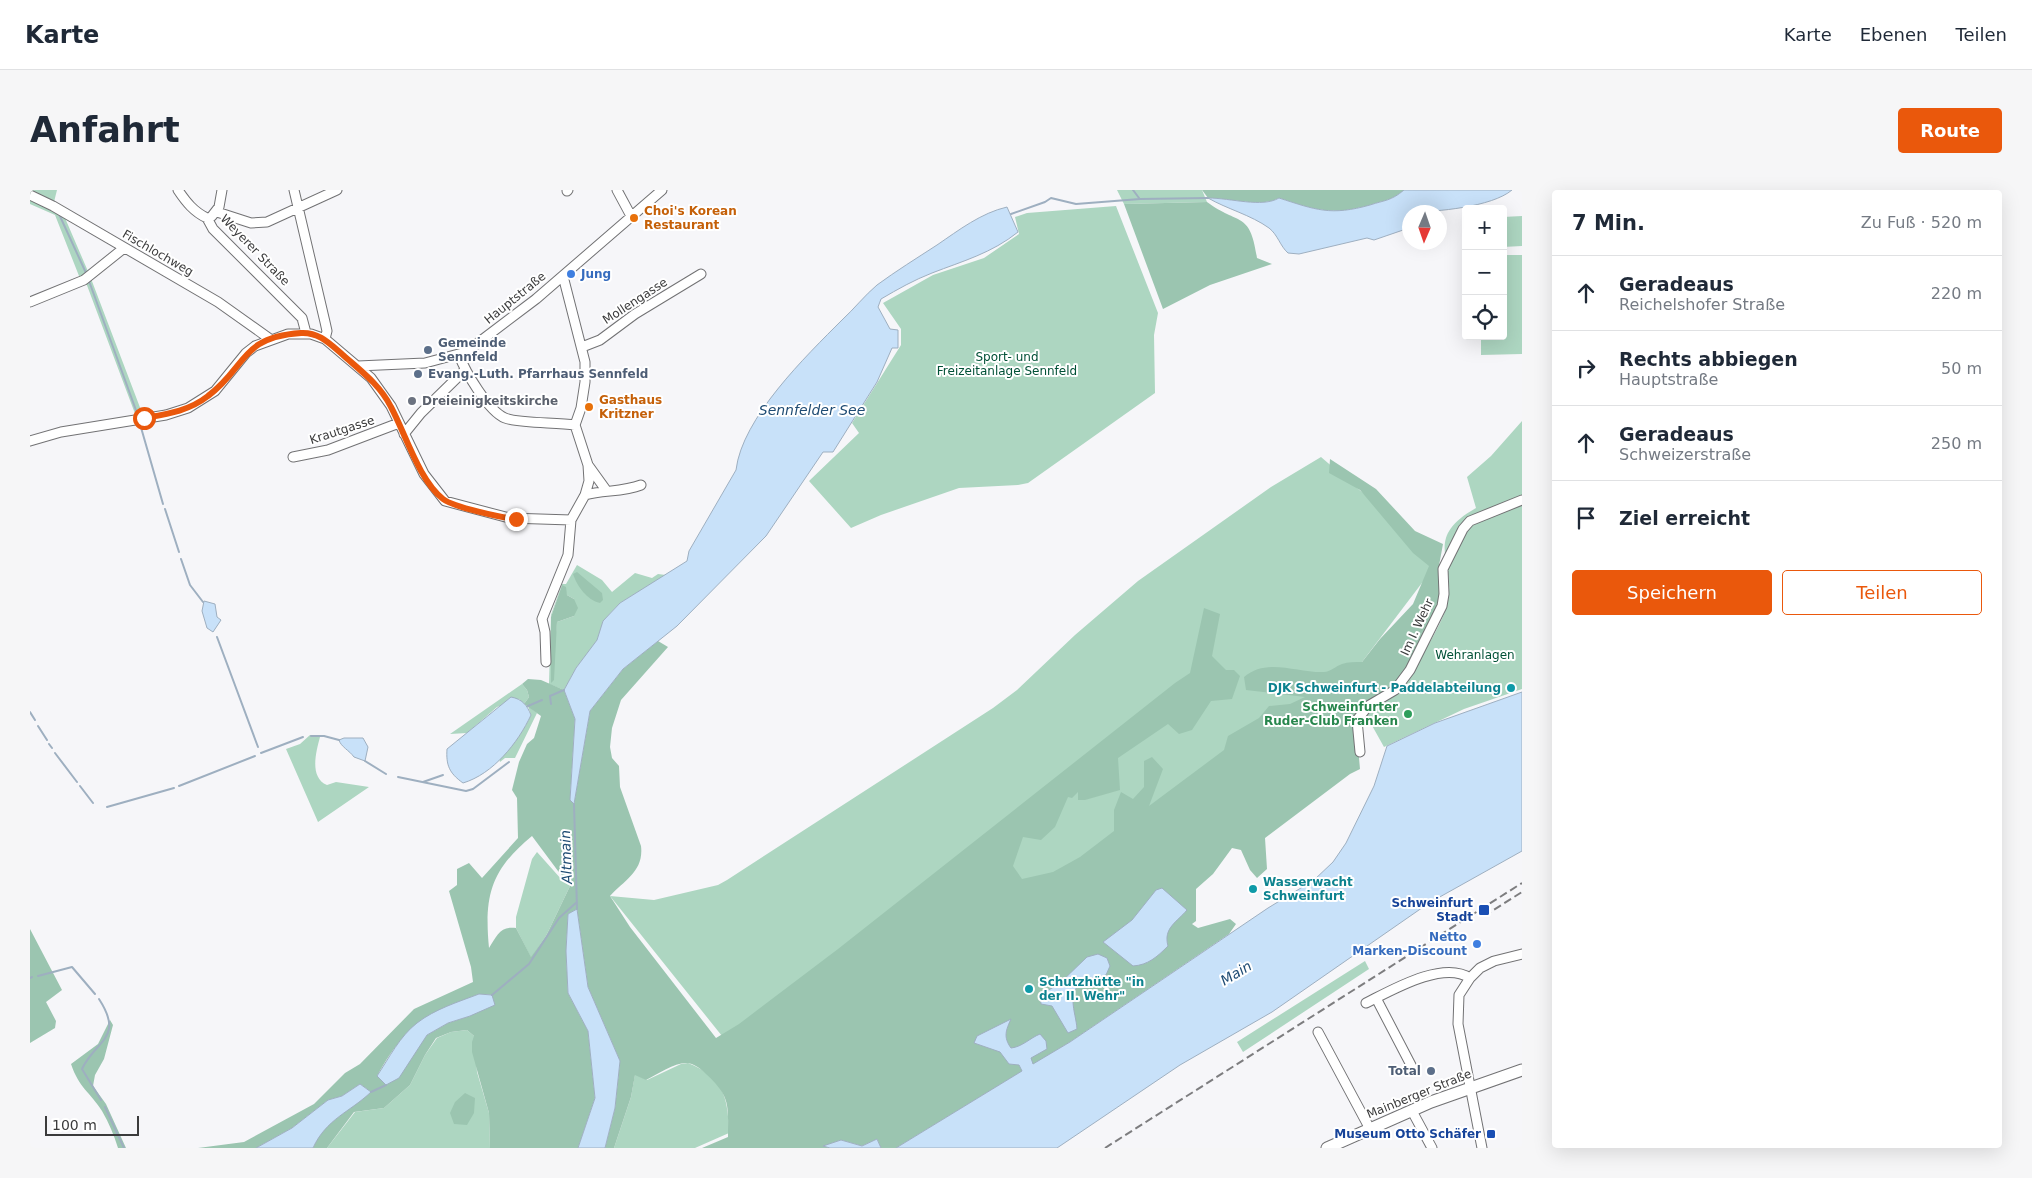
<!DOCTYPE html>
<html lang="de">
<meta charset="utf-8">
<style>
:root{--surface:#fff;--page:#f6f6f7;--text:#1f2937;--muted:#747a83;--line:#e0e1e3;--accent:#ea580c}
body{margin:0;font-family:"DejaVu Sans",sans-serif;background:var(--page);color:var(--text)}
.controls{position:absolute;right:15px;top:15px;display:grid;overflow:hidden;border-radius:5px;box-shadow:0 5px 20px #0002}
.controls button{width:45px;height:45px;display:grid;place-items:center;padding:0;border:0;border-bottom:1px solid var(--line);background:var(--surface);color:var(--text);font:25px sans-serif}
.compass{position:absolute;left:1372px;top:15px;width:45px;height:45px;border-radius:50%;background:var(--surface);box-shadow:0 5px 20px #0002;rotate:182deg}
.scale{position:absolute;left:15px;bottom:12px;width:94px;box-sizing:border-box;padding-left:5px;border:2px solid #3b3b3c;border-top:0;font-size:14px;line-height:18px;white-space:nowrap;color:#3b3b3c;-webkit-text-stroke:4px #fff;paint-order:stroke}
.stop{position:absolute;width:15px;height:15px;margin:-11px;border:4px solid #ea580c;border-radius:50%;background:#fff}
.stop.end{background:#ea580c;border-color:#fff;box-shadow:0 1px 5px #0008}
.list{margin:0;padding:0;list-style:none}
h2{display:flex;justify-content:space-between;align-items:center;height:65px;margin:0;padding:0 20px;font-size:21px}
h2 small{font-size:16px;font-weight:400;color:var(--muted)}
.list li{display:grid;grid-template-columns:32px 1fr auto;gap:15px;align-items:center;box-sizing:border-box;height:75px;padding:0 20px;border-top:1px solid var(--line)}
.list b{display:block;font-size:19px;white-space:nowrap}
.list p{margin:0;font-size:16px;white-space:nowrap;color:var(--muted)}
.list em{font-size:16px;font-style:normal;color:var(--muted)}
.actions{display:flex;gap:10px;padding:15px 20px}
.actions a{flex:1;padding:11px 0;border:1px solid var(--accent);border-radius:5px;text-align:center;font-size:18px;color:var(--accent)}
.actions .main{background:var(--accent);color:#fff}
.icon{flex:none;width:28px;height:28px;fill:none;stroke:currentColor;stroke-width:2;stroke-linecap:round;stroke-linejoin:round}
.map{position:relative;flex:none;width:1492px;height:958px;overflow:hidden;border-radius:5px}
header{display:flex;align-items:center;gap:30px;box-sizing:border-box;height:70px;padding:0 25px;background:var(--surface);border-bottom:1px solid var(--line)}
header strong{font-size:24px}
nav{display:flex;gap:28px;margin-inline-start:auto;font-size:18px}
.intro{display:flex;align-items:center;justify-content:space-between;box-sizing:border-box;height:120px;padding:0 30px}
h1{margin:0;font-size:35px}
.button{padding:12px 22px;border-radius:5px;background:var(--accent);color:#fff;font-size:18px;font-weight:700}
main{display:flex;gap:30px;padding:0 30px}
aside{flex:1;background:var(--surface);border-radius:5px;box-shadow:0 5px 20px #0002}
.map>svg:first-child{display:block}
</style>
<header>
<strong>Karte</strong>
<nav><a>Karte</a><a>Ebenen</a><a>Teilen</a></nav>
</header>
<div class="intro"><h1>Anfahrt</h1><a class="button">Route</a></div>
<main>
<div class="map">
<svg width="1492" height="958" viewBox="0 0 1492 958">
<rect width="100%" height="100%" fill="#f6f6f9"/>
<path fill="#add6c1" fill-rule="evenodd" d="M0,0H27L23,16L32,21L60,86L114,228L107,229L55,90L51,91L25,25L0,14Z
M1087,0H1172L1177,12L1094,14Z
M1086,16L1128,123L1124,145L1125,203L998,293L988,295L929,298L851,325L821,338L779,291L829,243L822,233L871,155V139L853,113L903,85L954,68L989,44L985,27L997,23Z
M1492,26V56L1473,57V27Z
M1473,65H1492V164L1451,165V146H1473Z
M1492,231V499L1434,519L1354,557L1335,523C1343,517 1354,513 1361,507C1379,491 1408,441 1416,419C1430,373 1389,350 1446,318L1437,287L1461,266Z
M1291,267L1354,321L1404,377L1332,472L1211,595L692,846L580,706L624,710L688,695L697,690L963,518L987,500L1045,445L1108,391L1241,297Z
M547,375L572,390L582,402L605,383L622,388L628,384L636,385L590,413L573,431L568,450L546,478L534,500L519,494L521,425L532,394H536ZM532,395L537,405L544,409V426L527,432L521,493V427Z
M492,494L497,500L499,507L494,514L489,509L467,517L437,543L420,544Z
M498,516L507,523L485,568H475L470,572L469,569C483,556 493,542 501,525Z
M280,545L290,547C286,562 279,587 297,595L306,592L339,597L288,632L256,559L270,554Z
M507,662L532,690L541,694L516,746L501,768L486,738V727L502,669Z
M1335,771L1339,779L1213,862L1207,852Z
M437,840L444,846L447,882L459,923L460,958H297L325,922L354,918L380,895L395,865L407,848L421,842Z
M658,873C694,888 698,907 699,943L665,958H584L601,907L605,884L617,890L651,874Z"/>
<path fill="#9bc5b0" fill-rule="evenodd" d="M1172,0H1374C1361,11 1355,10 1340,15C1301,26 1286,20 1249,8C1231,18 1201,8 1178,8Z
M1177,12C1209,36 1220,20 1227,68L1242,74L1180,95L1133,119L1094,14Z
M1300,269L1346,299L1385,341L1413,354L1408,381L1414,391V404L1371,493L1331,523L1327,545L1330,579L1320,584L1235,648L1237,679L1227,688L1220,680L1211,660L1202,658L1183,684L1166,699V731L1162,734L1168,738L1200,729L1206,734L1199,744L1040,852L866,958H851L847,949L832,956L811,950L794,956L800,958H672L698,947C698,915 701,907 676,884C671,879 664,873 656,873C644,873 628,884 616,890L605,885L601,907L584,958H575L585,918L590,871L558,797L547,719L538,724L536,761L538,803L558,841L565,908L548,958H460L459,923L442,862V852L444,846L437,840L421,842L406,848L395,865L380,895L354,918L324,922L297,958H283C296,929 319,922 341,902L330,894L312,906L298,910L262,938L226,958H168L214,952L284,914L315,883L330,874L384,819L443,792L441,777L419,701L427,695V679L439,673L452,688L488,648L487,608L482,600L489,572L497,554L504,548L511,526L494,514L499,507L497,500L492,494L498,489L511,490L534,500L545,529L540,609L544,614L560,521L593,479L628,451L638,457L591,510L582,538L580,557L582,568L589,576L590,597L611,656C614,681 595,690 580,706L600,737L686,848L709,834L808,759L1145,493L1160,483L1174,418L1190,424L1182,466L1196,480H1204L1210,486L1202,509L1181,511L1162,540L1149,544L1138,534L1088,568L1090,600L1055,610H1048V602L1042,608L1038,607L1025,637L1011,650L993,647L983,676L992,689L1023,682L1050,667L1084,641V620L1091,602L1103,609L1114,597V571L1122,567L1133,579L1119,616L1194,560L1198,546L1229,528L1239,516L1260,514L1275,507L1216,500L1214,487C1237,467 1267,483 1294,482C1300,482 1306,476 1312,474C1318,472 1325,472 1332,472L1350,449L1383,414L1399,376L1383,363L1330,300L1299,283ZM502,646L528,681L541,694L516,746L501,767L486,738C470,736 467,746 459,758C454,705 461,680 502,646ZM449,804L462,805L440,826L418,833L397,845L384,863L347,886C376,834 396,825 449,804Z
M547,382L572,403L573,410L570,413C557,410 547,396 543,384Z
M532,395L536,397L537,405L544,409L548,418L544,426L527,432L524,490L521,493V427Z
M0,739L32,800L16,812L26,831L25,838L0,853Z
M80,830L83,835L74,869L65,885L63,896L76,914L96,958H88C84,945 79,933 72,921C60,902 49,898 41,874L68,854Z
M435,903L445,908L444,923L437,935L424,934L420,923L425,912Z"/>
<path fill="#c8e1f9" stroke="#9eafc0" d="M1374,0H1482C1462,17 1406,22 1380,22L1379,38L1344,50L1337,48L1269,64L1258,63C1250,56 1248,45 1239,38C1221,25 1197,19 1178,8C1201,8 1232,18 1249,8C1286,20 1301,26 1340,15C1355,10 1361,11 1374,0Z
M977,17L988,42C962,63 933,71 902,83C884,90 868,99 851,109L848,117L860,139L868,140V158H862L847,192L803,262H793L736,346L647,436L593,479L560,521L544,614L540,610L545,529L534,500L546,478L567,450L573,431L590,413L657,371L659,361L706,280C712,228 776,166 812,130C824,119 835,105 847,95C866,81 887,68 907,55C929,40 951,23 977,17Z
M174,411L185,414L187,427L191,430L183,442L177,438L172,421Z
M1492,502V661L1399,713L1242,822L1150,875L1027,958H866L992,881L989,875L979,874L970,862L944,853L947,846L981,829C976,840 973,847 981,858C992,857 1000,848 1010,844L1016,851L1017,859L1001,868L1003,874L1040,852L1238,718L1284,690L1303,672L1316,653L1344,596L1357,556L1405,533Z
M481,507C492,509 497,515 501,525C488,553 463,584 433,593C419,583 416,575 417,559Z
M314,548H333L338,557L335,571L324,567C319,560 311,557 309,550Z
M1132,698L1157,720C1147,732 1133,738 1138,756C1127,767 1118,775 1103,776L1073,752L1102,730L1126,700Z
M547,719L558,797L590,871L585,918L575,958H548L565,908L558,841L538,803L536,761L538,724Z
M1068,764L1077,768L1080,776L1076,785C1070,787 1063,787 1057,790C1034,799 1046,822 1047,839L1038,843L1022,816L1011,814L1010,805L1029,794L1057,767Z
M449,804L462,805L465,815L440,826L418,833L397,845L369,888L356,895L347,886C359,868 370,846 387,833C405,819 428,812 449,804Z
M330,894L341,902C320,922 296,929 283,958H226L262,938L298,910L312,906Z
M847,949L851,958H800L793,956L811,950L832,956Z"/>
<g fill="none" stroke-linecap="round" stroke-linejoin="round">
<path stroke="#9eafc0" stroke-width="2" d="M1103,0L1109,8
M29,24L56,83
M981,24L1015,12L1021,8L1046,14L1110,9L1178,8
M59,91L107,223
M110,234L133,314
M135,319L149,362
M151,369L160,395L173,412
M187,447L228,557
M521,514L520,506L534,500
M498,516L512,510
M0,522L5,530
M8,536L17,550
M281,546H294L309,550
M19,554L22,558
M25,563L47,592
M231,563L273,547
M335,571L356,584
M368,587L436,601L443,599L479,572
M393,592L413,585
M50,596L63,613
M149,596L225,566
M544,614L547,719
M77,617L144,598
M8,786L42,777L65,804
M0,788L2,787
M462,805L499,774L529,728L547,712
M69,809C95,849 65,850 52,879L71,910
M341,902L356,895
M75,917L94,958"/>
<defs>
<path id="minor" d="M148,0C156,12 164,22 177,28L183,39L272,128L276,143
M264,0L295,132L297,141L295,149
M587,0L601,26
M537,1L538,0
M0,5L23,16L188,112L240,149
M187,22L221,33L237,32L307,0
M182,26L189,17L192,0
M0,112L54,90L94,58
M552,157L570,150L605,124L671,84
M429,165C435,181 458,221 475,228C490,234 526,232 545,235
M328,176L395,173L436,162L506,109L632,0
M374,244L391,223L435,180
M0,251L31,242L136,225L158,218L185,201L216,163L225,156L258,144H281L295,149L341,188L361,216L394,284L415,311L479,328L541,330
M263,267L298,260L369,233
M558,275L576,300
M555,305C574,300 593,302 611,295
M516,472L515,442L512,429L538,365L541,330L555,305L559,291L558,275L545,235L551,218L555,192V172L533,86
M1330,562L1327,530L1338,516L1365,500L1380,480L1412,416L1414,404L1413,379L1433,339L1440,331L1492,310
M1346,808L1382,877
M1336,813C1362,800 1413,770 1440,788
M1288,842L1340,939
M1382,921L1402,958
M1452,958L1428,834L1429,805L1440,788L1450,778L1464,771L1492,764"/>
<path id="major" d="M1297,958L1401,912L1492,880"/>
</defs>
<use href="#minor" stroke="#727274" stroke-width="11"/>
<use href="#major" stroke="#727274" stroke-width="13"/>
<use href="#minor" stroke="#fff" stroke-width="9"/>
<use href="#major" stroke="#fff" stroke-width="11"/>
<path stroke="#7d7d7f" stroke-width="2" stroke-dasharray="8 4" stroke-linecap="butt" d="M1454,726L1492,702
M1075,958L1492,693"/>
</g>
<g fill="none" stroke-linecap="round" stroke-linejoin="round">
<path stroke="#ea580c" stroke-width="6" d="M114,228C137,224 159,221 178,206C217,177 210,147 271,143C289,142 300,154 313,165C331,181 350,195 361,217C376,245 389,290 413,309C423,317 473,328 486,329"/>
</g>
<g fill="#e8710a" stroke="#fff" stroke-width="2">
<circle cx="604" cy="28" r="5"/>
<circle cx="559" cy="217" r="5"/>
</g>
<g fill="#3f7fe0" stroke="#fff" stroke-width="2">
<circle cx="541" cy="84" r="5"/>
<circle cx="1447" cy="754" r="5"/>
</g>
<g fill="#5c6f8a" stroke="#fff" stroke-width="2">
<circle cx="398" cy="160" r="5"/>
<circle cx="388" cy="184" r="5"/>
<circle cx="1401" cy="881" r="5"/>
</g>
<circle fill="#6b7280" stroke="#fff" stroke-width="2" cx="382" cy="211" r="5"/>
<g fill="#0f9aa8" stroke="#fff" stroke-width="2">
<circle cx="1481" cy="498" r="5"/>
<circle cx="1223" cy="699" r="5"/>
<circle cx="999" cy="799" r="5"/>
</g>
<circle fill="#2e9e5b" stroke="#fff" stroke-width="2" cx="1378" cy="524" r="5"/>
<g fill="#1a4fb4" stroke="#fff" stroke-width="2">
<rect x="1448" y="714" width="12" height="12" rx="2.5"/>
<rect x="1456" y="939" width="10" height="10" rx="2.5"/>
</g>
<g text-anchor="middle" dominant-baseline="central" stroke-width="4" stroke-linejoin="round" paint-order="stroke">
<g font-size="12" font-weight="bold" fill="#c56008" stroke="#fff" text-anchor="start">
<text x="614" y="21">Choi's Korean<tspan x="614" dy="14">Restaurant</tspan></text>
<text x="569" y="210">Gasthaus<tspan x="569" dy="14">Kritzner</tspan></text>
</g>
<g font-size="12" fill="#3b3b3c" stroke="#fff">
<text transform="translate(225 60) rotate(46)">Weyerer Straße</text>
<text transform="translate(128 63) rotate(30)">Fischlochweg</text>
<text transform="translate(485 108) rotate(-39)">Hauptstraße</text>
<text transform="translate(605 111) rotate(-33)">Mollengasse</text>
<text transform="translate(312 240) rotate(-18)">Krautgasse</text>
<text transform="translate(1387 437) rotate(-65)">Im I. Wehr</text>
<text transform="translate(1389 904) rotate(-22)">Mainberger Straße</text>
</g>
<g font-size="12" font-weight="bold" fill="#366cbe" stroke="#fff" text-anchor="start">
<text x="551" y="84">Jung</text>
<text x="1437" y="747" text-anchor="end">Netto<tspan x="1437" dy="14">Marken-Discount</tspan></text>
</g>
<g font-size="12" font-weight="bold" fill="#4e5e75" stroke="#fff" text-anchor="start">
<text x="408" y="153">Gemeinde<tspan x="408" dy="14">Sennfeld</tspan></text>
<text x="398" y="184">Evang.-Luth. Pfarrhaus Sennfeld</text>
<text x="1391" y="881" text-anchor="end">Total</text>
</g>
<g font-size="12" fill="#005036" stroke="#fff">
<text x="977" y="167">Sport- und<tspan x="977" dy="14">Freizeitanlage Sennfeld</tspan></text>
<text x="1445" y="465">Wehranlagen</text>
</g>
<g font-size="12" font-weight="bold" fill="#5b616d" stroke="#fff" text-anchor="start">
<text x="392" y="211">Dreieinigkeitskirche</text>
</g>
<g font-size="12" font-weight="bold" fill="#0d838f" stroke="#fff" text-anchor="start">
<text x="1471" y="498" text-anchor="end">DJK Schweinfurt - Paddelabteilung</text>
<text x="1233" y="692">Wasserwacht<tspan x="1233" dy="14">Schweinfurt</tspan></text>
<text x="1009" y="792">Schutzhütte "in<tspan x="1009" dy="14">der II. Wehr"</tspan></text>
</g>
<g font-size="12" font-weight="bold" fill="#27864d" stroke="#fff" text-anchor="end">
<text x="1368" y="517">Schweinfurter<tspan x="1368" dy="14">Ruder-Club Franken</tspan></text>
</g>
<g font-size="12" font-weight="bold" fill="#164399" stroke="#fff" text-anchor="end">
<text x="1443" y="713">Schweinfurt<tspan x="1443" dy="14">Stadt</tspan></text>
<text x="1451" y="944">Museum Otto Schäfer</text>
</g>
<g font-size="14" font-style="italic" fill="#1e4b73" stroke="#fff">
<text x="782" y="220">Sennfelder See</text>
<text transform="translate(536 667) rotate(-92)">Altmain</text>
<text transform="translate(1206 783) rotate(-31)">Main</text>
</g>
</g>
</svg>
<div class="controls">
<button>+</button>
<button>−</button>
<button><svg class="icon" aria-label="locate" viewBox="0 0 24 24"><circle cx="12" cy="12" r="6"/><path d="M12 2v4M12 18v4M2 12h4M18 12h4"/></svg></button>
</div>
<svg class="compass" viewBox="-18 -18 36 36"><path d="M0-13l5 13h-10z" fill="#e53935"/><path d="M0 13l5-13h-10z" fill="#747a83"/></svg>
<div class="scale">100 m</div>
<div class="stop" style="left:114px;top:228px"></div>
<div class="stop end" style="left:486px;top:329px"></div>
</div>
<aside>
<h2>7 Min.<small>Zu Fuß · 520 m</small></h2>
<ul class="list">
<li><svg class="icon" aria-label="ahead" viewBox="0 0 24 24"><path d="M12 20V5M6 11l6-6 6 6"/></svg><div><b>Geradeaus</b><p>Reichelshofer Straße</p></div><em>220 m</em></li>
<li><svg class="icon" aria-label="right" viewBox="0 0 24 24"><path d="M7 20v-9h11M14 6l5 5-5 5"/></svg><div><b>Rechts abbiegen</b><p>Hauptstraße</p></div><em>50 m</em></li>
<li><svg class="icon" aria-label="ahead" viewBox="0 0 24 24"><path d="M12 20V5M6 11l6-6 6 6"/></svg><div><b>Geradeaus</b><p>Schweizerstraße</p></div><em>250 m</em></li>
<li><svg class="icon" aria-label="arrive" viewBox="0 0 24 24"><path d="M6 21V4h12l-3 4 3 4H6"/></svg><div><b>Ziel erreicht</b></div></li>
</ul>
<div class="actions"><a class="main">Speichern</a><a>Teilen</a></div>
</aside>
</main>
